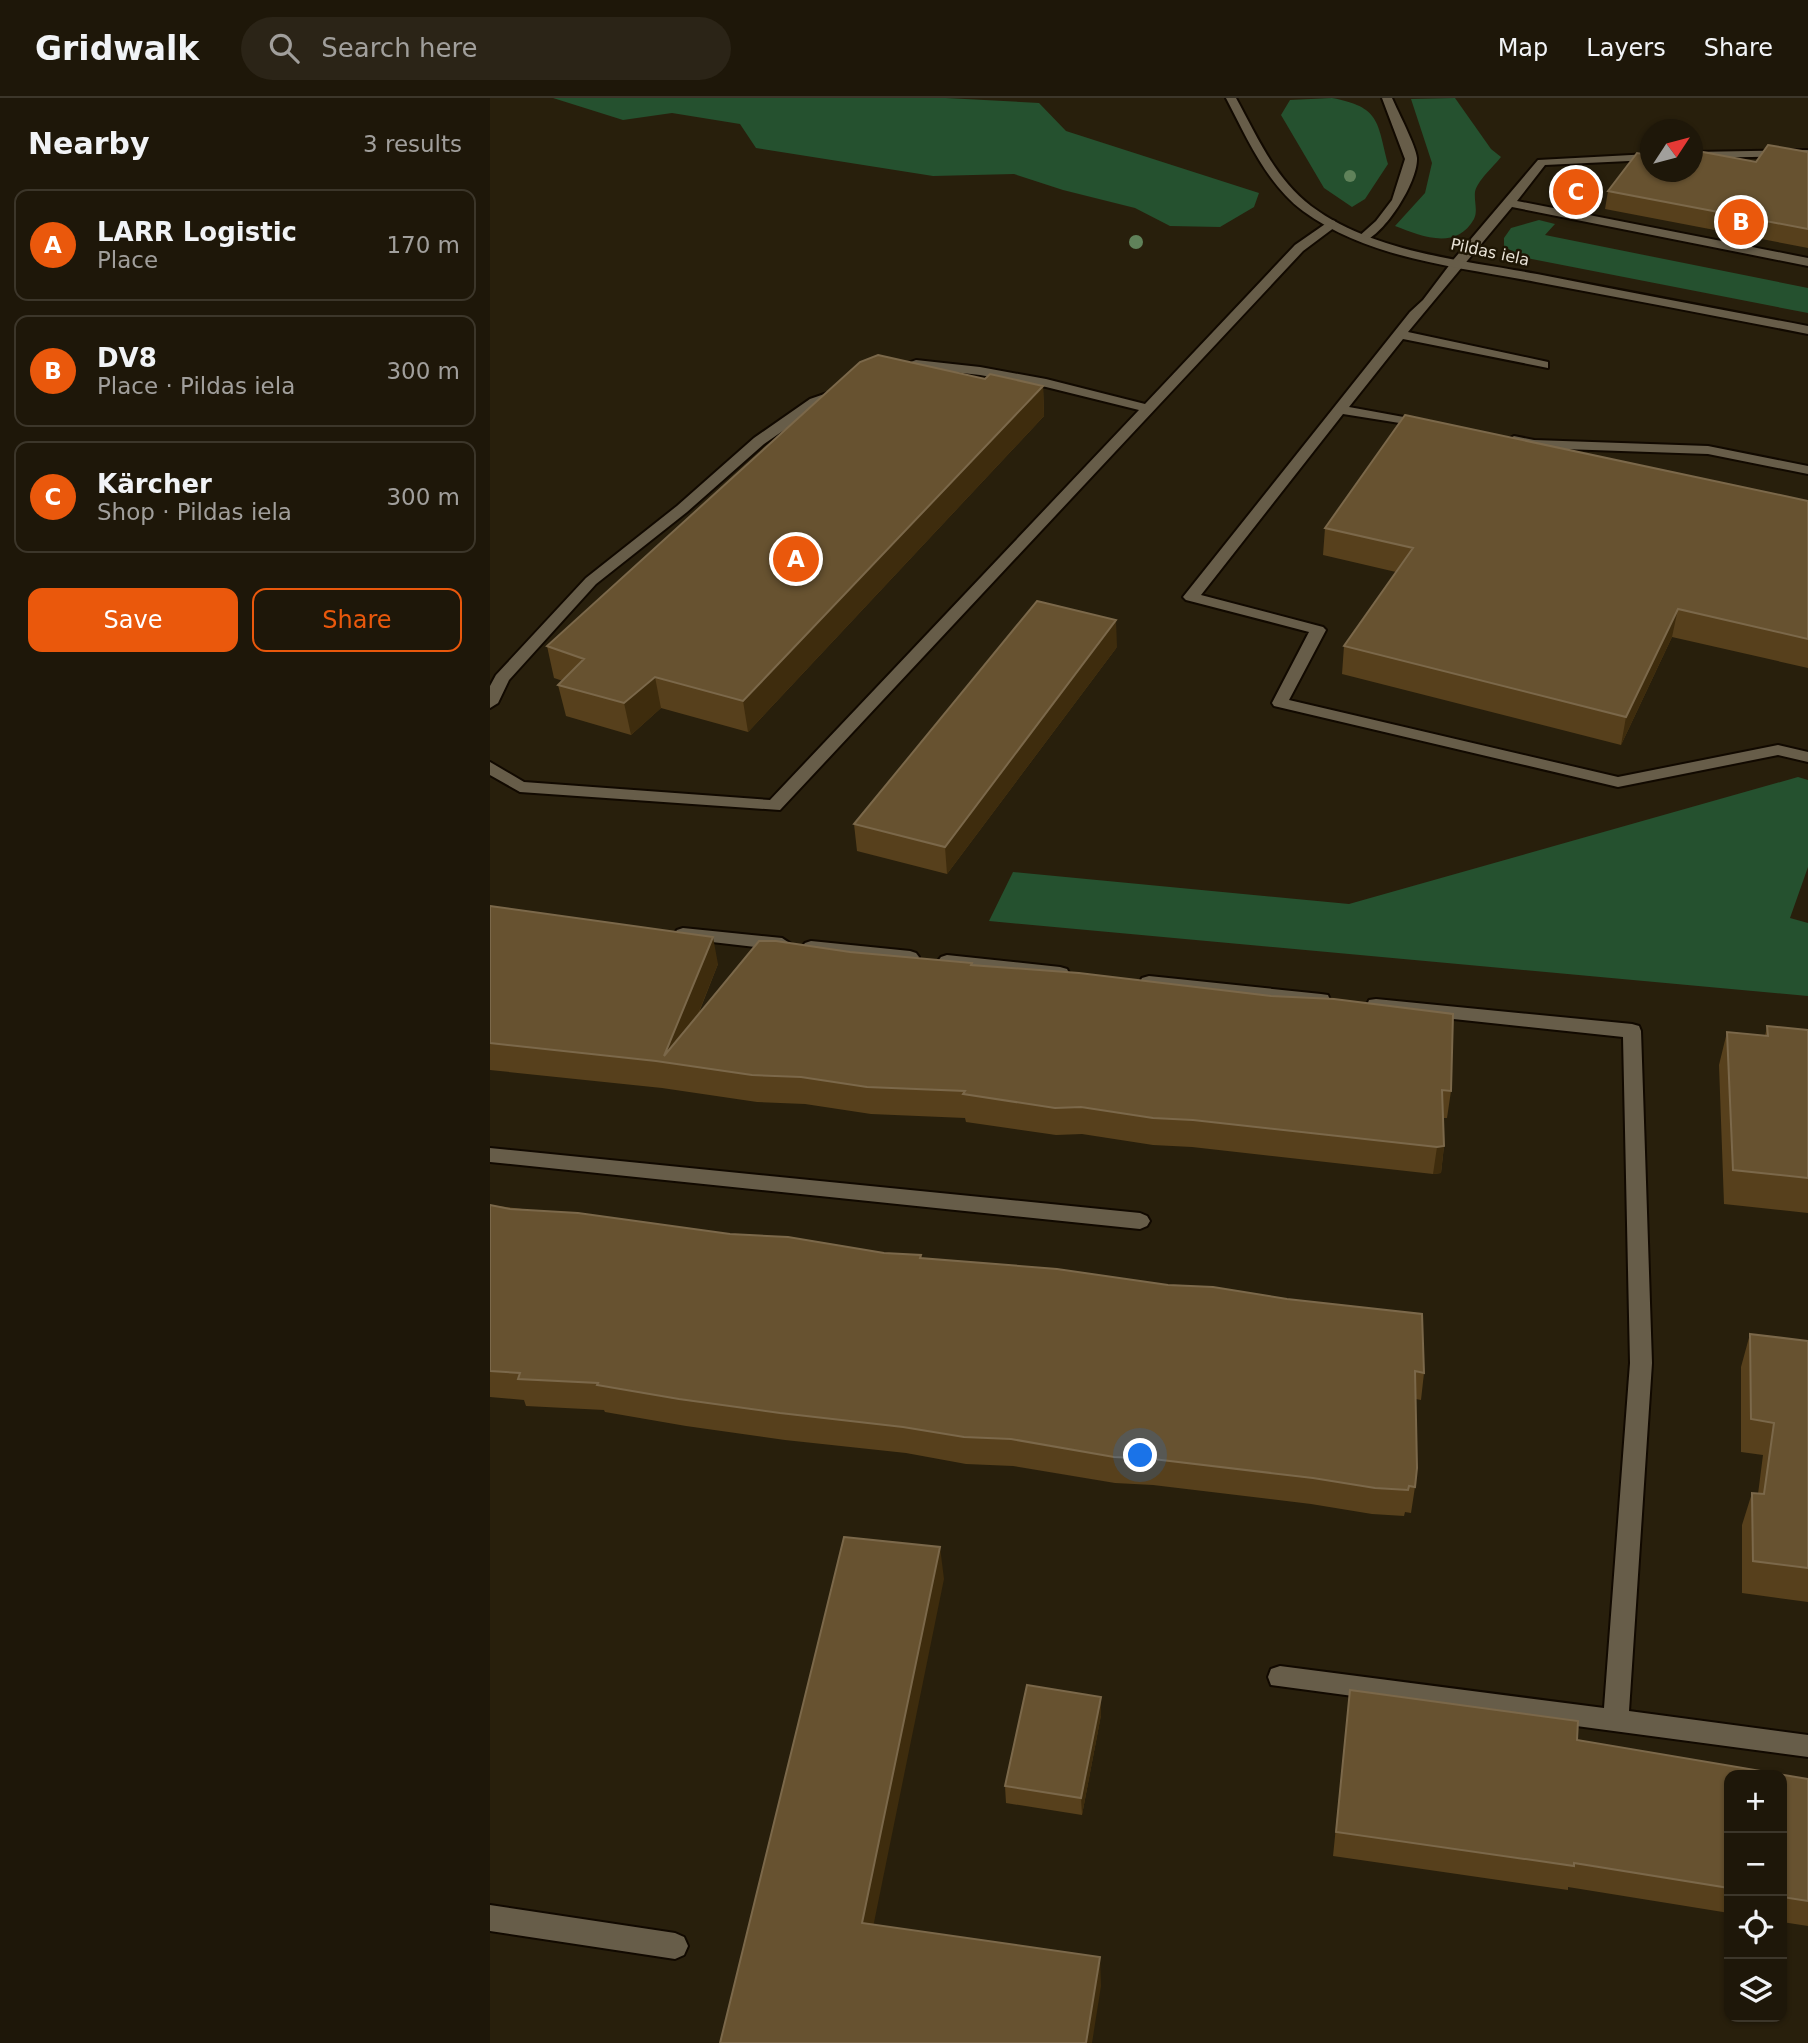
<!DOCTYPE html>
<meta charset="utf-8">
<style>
:root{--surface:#1e1709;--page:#2b2417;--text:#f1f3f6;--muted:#a19f9c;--line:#3c362a;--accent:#ea580c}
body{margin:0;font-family:"DejaVu Sans",sans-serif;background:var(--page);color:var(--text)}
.controls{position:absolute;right:21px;bottom:21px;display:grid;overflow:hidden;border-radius:14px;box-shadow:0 2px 5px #0004}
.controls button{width:63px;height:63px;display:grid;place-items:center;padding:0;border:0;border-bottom:2px solid var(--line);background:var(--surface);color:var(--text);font:35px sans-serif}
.compass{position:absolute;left:1150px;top:21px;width:63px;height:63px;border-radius:50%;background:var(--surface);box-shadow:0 2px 5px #0004;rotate:54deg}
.you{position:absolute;left:651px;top:1358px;width:24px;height:24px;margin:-18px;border:5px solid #fff;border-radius:50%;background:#1a73e8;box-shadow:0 0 0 10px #1a73e833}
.badge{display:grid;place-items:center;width:46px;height:46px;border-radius:50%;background:var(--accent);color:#fff;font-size:23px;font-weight:700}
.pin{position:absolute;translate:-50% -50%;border:4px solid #fff;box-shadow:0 2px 7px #0006}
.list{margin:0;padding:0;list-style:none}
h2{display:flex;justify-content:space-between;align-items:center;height:91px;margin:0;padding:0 28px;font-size:30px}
h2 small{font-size:23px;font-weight:400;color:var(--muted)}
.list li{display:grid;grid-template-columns:46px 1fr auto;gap:21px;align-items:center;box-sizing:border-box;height:112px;margin:0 14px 14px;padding:0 14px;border:2px solid var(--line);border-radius:14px}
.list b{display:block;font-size:26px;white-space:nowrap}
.list p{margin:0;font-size:23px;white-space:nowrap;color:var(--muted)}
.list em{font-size:23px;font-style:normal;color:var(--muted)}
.actions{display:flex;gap:14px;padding:21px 28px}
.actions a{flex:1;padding:16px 0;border:2px solid var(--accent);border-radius:14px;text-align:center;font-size:24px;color:var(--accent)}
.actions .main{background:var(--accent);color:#fff}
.icon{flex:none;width:38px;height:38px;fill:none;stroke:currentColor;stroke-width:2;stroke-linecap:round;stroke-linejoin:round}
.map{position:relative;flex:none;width:1318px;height:1945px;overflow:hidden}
header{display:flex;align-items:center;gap:42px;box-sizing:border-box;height:98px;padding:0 35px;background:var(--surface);border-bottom:2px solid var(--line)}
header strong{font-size:33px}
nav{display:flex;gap:38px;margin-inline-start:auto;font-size:24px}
.search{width:490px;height:63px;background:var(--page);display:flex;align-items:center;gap:18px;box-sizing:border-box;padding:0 24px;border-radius:38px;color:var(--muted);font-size:26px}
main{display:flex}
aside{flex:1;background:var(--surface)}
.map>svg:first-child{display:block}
</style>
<header>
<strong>Gridwalk</strong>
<div class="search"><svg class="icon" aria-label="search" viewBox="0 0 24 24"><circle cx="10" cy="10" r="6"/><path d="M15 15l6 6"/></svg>Search here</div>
<nav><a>Map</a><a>Layers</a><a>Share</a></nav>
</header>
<main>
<aside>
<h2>Nearby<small>3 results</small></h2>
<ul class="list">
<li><span class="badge">A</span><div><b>LARR Logistic</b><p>Place</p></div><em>170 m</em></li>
<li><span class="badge">B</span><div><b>DV8</b><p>Place · Pildas iela</p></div><em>300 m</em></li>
<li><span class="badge">C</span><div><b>Kärcher</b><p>Shop · Pildas iela</p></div><em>300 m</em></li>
</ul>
<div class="actions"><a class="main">Save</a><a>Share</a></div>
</aside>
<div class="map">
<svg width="1318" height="1945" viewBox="0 0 1318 1945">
<rect width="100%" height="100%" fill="#281f0c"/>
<path fill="#25512f" d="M63,0H456L549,5L576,33L769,95L764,109L730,129L680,128L645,110L573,92L524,76L443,78L266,50L250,26L182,15L133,22Z
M842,0C890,9 887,23 898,66L875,101L862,109L834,90L791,17L800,2Z
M965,0L1001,51L1011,59C1004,68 987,83 985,94C984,103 988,113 984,121C966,153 931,138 905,128L935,95L942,65L921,1Z
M1049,122L1065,126L1055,137L1318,190V215L1031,159L1014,148V140L1021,130Z
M1308,679L1318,682V769L1300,820L1318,825V898L499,823L523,774L859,806Z"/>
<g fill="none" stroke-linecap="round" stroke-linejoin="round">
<defs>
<path id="service" d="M892,0H902C908,14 926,48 927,60C928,84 895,136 873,144L867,140L886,123L902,102L915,61Z
M1318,52V58L1202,60V54Z
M1160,56V62L1055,67L1027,103L1318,160V168L1022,109L918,234L1058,264V270L913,241L859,309L941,324V330L853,316L711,497L833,529L836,532L799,602L1128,679L1288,647L1318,654V664L1288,657L1128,689L784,608L782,605L819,534L696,502L693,499L920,214L933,202L964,161L1048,62Z
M841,122L845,123V129L813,153L290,712L30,694L0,677V664L34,684L280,702L649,312L556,289L490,277L428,270L412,277H402V271L426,262L490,269L556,281L655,306L805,147Z
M349,291L356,295L354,298L330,307L274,346L197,414L106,486L19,582L8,605L0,610V588L6,577L96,480L187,408L264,340L320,301Z
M1024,338L1044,342L1218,348L1318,368V376L1218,356L1044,350L1019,345L1017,342Z
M193,830L292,840L301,846L292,852L187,840L184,836L187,832Z
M321,843L420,853L426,855L429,859L426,863L420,865L315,853L312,849L315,845Z
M457,857L570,869L577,871L579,875L577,879L570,881L451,867L448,863L451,859Z
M659,878L831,896L838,897L840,902L838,907L831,908L652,888L650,884L652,880Z
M886,901L1142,926L1149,928L1151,933L1162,1265L1139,1613L1318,1637V1659L781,1587L778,1579L781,1571L790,1568L1114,1610L1140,1265L1133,939L879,912L877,907L879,902Z
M0,1050L650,1115L657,1118L660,1123L657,1128L650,1131L0,1064Z
M0,1807L185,1835L194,1839L198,1848L194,1857L185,1861L0,1833Z"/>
<path id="minor" d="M736,0H746C767,38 785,81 821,108C884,155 973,162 1047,176C1138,194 1228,211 1318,228V236C1227,218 1137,201 1046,184C969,169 878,161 813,113C776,85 757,40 736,0Z"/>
</defs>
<use href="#service" stroke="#110900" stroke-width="4"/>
<use href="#minor" stroke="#110900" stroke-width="4"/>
<use href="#service" fill="#675d49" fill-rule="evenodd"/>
<use href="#minor" fill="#675d49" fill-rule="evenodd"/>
</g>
<g fill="#60825a">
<circle cx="860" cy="78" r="6"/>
<circle cx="646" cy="144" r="7"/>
</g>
<path fill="#57401c" d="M1318,54V150L1115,111L1118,93L1160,74L1266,64Z
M495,281L553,288L554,318L258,634L171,610L141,637L76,618L68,587L73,583L64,580L57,548Z
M1318,403V570L1182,539L1131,647L852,576L854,548L906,474L833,457L835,430Z
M627,549L457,776L367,753L364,726Z
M0,808L228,866L208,917L360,854L482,865V867L961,993L957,1020H953L954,1048L951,1075L943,1076L702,1049L663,1047L592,1036L566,1037L476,1024L475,1020L381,1016L315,1006L267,1004L172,990L0,972Z
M1277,928L1318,932V1115L1234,1106L1229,967L1237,934L1275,938Z
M0,1107L394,1155L431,1157L432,1160L934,1275L931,1302L926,1301L925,1389L921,1415L915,1414L914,1418L882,1416L821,1406L663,1387L625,1385L523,1368L476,1366L416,1355L295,1342L196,1328L115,1314L114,1312L36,1308L34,1302L0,1299Z
M1260,1236L1318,1243V1504L1252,1495V1427L1262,1395L1268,1396L1273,1357L1251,1354V1269Z
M860,1592L1087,1642L1318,1681V1828L1292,1824V1677H1239V1815L1078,1789V1792L843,1758Z
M611,1617L592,1717L516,1705L515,1688Z"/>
<path fill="#3e2c0d" d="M553,288L554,318L258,634L253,603Z
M1188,511L1182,539L1131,647L1136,619Z
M626,522L627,549L457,776L455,749Z
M165,579L171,610L141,637L134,605Z
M223,839L228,866L188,966L174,958Z
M954,1048L951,1075L943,1076L947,1049Z
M450,1449L454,1481L378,1854L372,1825Z
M611,1599V1617L592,1717L591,1700Z
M610,1859L611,1888L602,1945H596Z"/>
<path fill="#675230" stroke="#7b684a" stroke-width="2" d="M1278,47L1318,54V131L1118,93L1147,55L1160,57V74H1202V52L1266,64Z
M388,257L495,281L500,276L553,288L253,603L165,579L134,605L68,587L94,561L57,548L370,264Z
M915,317L1318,403V541L1188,511L1136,619L854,548L923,450L835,430Z
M547,503L626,522L455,749L364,726Z
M0,808L223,839L174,958L269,843H286L360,854L482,865L481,867L589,875L781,898L844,901L963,916L961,993L952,992L954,1048L947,1049L703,1022L663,1020L591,1009L565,1010L473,996L475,993L377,989L311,979L262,977L166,963L0,945Z
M1277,928L1318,932V1080L1243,1072L1237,934L1278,938Z
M0,1107L20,1111L88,1115L240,1136L298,1139L394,1155L431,1157L430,1160L567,1171L678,1187L723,1189L797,1201L932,1216L934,1275L925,1273L927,1370L925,1389L919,1388L918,1392L885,1390L823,1380L663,1361L624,1359L521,1341L474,1339L413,1329L290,1315L189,1301L107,1287L108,1285L28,1281L30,1275L0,1273Z
M1260,1236L1318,1243V1470L1263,1463L1262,1395L1274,1396L1284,1325L1261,1321Z
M354,1439L450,1449L372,1825L610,1859L596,1945H230Z
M537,1587L611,1599L591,1700L515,1688Z
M860,1592L1088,1623L1087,1642L1318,1681V1803L1292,1799V1677H1239V1790L1084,1765V1768L846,1734Z"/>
<g text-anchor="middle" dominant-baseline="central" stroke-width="5" stroke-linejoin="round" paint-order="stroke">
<g font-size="16" fill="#e9e3d7" stroke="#1e1604">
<text transform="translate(1000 154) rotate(12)">Pildas iela</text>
</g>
</g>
</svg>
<div class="controls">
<button>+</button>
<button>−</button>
<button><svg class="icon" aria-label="locate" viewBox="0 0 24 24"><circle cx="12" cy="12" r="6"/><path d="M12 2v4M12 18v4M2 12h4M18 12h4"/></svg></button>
<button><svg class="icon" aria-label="layers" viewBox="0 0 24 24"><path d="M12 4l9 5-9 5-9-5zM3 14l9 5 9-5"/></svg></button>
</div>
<svg class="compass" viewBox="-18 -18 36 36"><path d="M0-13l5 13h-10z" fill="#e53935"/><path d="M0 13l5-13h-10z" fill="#a19f9c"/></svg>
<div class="you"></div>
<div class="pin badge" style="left:306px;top:461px">A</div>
<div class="pin badge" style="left:1251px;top:124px">B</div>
<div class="pin badge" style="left:1086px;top:94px">C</div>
</div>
</main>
